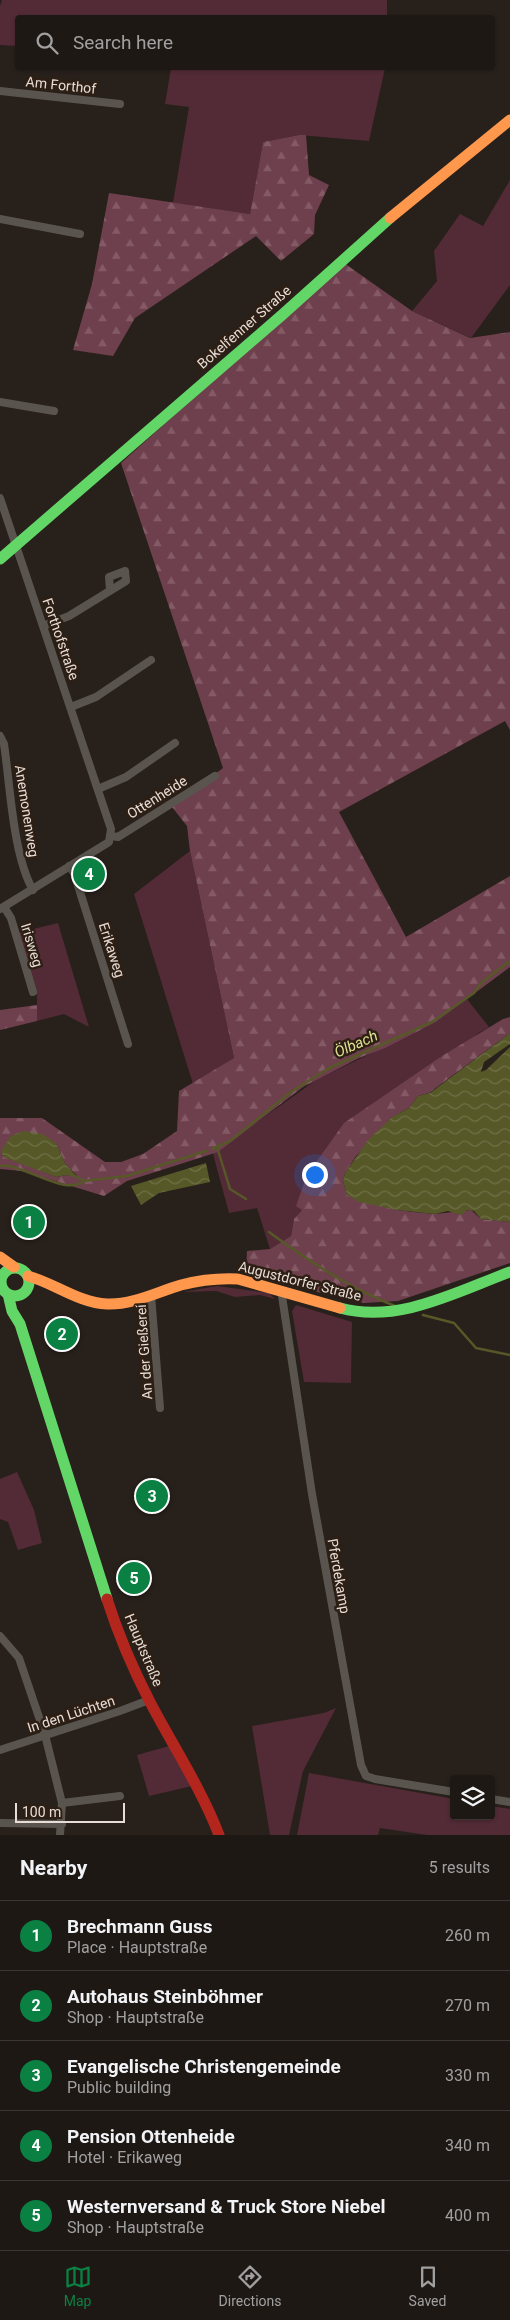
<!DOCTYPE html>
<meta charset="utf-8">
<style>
:root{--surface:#1e1814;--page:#26211d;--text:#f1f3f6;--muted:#a1a0a0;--line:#3c3734;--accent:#0b8043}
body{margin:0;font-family:Roboto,sans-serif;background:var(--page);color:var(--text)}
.controls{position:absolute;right:15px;bottom:15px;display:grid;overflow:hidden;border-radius:5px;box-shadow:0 1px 4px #0004}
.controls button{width:45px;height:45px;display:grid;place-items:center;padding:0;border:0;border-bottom:1px solid var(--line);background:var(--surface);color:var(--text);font:25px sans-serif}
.scale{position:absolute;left:15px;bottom:12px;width:110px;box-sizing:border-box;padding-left:5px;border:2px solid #e7ddd6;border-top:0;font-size:14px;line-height:18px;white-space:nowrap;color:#e7ddd6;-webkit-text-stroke:4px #2e1f15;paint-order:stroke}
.you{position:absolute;left:314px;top:1174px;width:18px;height:18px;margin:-12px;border:4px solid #fff;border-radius:50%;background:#1a73e8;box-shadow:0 0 0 8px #1a73e833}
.badge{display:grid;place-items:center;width:32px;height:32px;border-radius:50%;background:var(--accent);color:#fff;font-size:16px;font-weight:700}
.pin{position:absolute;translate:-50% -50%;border:2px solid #fff;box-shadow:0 1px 5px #0006}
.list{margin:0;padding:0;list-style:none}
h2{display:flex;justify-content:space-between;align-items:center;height:65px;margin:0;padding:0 20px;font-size:21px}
h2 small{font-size:16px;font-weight:400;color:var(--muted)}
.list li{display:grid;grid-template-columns:32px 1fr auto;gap:15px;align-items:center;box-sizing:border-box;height:70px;padding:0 20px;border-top:1px solid var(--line)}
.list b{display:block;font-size:19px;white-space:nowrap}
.list p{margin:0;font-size:16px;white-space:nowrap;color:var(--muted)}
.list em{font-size:16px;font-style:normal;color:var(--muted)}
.icon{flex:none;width:28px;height:28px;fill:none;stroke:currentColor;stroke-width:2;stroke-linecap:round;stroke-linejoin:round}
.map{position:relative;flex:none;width:510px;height:1835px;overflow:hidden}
.search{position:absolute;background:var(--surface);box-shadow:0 1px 4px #0004;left:15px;right:15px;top:15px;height:55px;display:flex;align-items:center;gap:12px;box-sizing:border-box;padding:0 18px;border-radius:5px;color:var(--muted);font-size:19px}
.sheet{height:415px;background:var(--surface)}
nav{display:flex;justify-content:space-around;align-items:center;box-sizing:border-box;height:70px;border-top:1px solid var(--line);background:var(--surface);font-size:14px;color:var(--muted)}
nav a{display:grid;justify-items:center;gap:2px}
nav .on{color:var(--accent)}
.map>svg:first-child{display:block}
</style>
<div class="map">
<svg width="510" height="1835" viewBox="0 0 510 1835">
<defs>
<pattern id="forest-firs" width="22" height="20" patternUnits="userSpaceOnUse" patternTransform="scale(1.25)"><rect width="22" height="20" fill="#6e3f4c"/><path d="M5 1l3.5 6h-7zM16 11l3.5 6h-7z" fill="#835a65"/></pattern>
<pattern id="water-waves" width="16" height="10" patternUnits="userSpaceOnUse" patternTransform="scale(1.25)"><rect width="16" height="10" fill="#575828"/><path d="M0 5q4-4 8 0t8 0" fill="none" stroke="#6f7046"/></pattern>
</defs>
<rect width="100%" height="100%" fill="#28201b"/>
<path fill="#522b37" d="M2,0H387V17L18,18L17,46L0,45V6Z
M171,68H385L369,141L299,135L263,142L250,214L173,203L189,107L165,104Z
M510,180V285L471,338L412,311L437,281L434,251L460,214L483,226Z
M190,851L234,1058L193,1084L134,894Z
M58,923L89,1027L64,1014L37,1021V992L17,933Z
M467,999L489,1027L477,1034L302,1210L294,1219L291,1236L270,1249L257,1208L229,1213L213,1154L316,1080L436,1022Z
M217,1286L269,1293L275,1299L260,1295L235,1297L216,1291L183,1292Z
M296,1305L352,1322L351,1383L304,1382L292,1311Z
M17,1472L34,1510L42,1543L18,1550L8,1522L0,1519V1479Z
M336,1708L303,1771L289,1835H270L252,1726L324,1713Z
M169,1746L192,1786L149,1796L137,1755Z
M309,1773L454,1799V1816H491V1806L510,1809V1835H427L380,1828L378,1835H297Z"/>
<path fill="url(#forest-firs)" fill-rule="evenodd" d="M299,135H306L309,175L329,185L315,215L314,234L281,261L256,236L135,318L113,356L73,350L92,284L109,193L250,214L263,142Z
M344,263L412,311L470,338L510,332V730L505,721L339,812L406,937L510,876V967L436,1022L385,1048L359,1058L303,1087L218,1152L127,1181L104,1196L22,1171L0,1169V1118H42L105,1162H121L143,1154L177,1131L179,1091L234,1058L190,851L187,826L172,807L223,768L121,463ZM56,1143L65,1163L78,1177L66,1175L56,1177L1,1155Z
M37,1005V1021L0,1030V1010Z
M510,1017V1033L429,1093L418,1096L409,1108L392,1117L356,1156L345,1173L343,1181L347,1195L397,1210L413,1212L435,1214L471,1210L481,1219L510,1222V1263L398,1301L364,1303L317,1292L283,1282L246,1275L247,1251L270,1249L291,1236L294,1219L302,1210L296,1206L307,1175L344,1123L442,1056L503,1019Z"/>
<path fill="url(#water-waves)" d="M510,1033V1044L484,1062L481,1072L486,1070L510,1047V1222L481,1219L474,1211L467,1210L461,1215L448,1211L435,1214L397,1210L359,1202L347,1195L343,1181L345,1173L368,1140L392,1117L409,1108L418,1096L430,1093Z
M23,1131L42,1134L56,1143L65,1163L78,1178L66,1175L56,1177L3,1157L1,1151L11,1136Z
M206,1163L210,1182L159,1193L141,1205L131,1186Z"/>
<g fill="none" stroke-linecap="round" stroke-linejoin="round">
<path stroke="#575828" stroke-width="2.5" d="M217,1147L230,1189L246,1199
M212,1149L230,1141L291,1092L327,1069L432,1022L474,993L481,983L510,961
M0,1166C24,1163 64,1197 84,1181
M75,1176L84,1181L127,1176L206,1151
M269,1232C307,1260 350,1289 395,1306
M423,1315L454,1323L476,1348L510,1355"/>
<path stroke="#59554e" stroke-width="8" d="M0,91L120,104
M0,219L80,234
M0,402L54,411
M0,498L111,829L109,842L0,909
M43,626L69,616L126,581L125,571L109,577L110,590
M71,707L96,697L151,660
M0,736L4,744C10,784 13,856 33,890
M98,789L126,777L175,743
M111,836L118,837L215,776
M69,866L74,873L128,1044
M4,907L11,918L33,992
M284,1291L282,1296L312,1494L361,1765L366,1776L375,1779L454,1792
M151,1295L160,1408
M0,1636L19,1658L45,1735L62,1803L60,1835
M0,1750L120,1711L149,1700
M491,1799L510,1802
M62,1803L120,1796
M0,1823L62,1824"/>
<path stroke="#63d668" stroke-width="11" d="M0,559L282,315L390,218
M1 1282a14 14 0 1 1 28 0a14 14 0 1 1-28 0Z
M8,1294L12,1311L20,1324L107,1599
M340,1308C398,1324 456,1292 510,1272"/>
<path stroke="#ff974d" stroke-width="11" d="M390,218L510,120
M0,1257L14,1267
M28,1276C54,1283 79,1303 107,1304C133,1305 157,1292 181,1285C200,1280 218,1278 238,1279L340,1308"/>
<path stroke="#b3261e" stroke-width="11" d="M107,1599C118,1634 133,1669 150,1702C173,1746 201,1788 219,1835"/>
</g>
<g text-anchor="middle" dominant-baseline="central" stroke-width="5" stroke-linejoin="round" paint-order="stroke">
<g font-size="14" fill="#e7ddd6" stroke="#2e1f15">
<text transform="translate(61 85) rotate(6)">Am Forthof</text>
<text transform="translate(244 327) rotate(-41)">Bokelfenner Straße</text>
<text transform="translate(61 639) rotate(71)">Forthofstraße</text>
<text transform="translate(157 797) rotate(-32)">Ottenheide</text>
<text transform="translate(27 811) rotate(81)">Anemonenweg</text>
<text transform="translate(32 945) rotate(73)">Irisweg</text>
<text transform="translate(112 950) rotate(72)">Erikaweg</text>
<text transform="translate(300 1281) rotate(14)">Augustdorfer Straße</text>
<text transform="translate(144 1352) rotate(-94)">An der Gießerei</text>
<text transform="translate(339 1576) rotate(80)">Pferdekamp</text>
<text transform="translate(144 1650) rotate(67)">Hauptstraße</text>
<text transform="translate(71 1714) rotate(-18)">In den Lüchten</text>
</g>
<g font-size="15" font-style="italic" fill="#dee290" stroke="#2e1f15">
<text transform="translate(356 1044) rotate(-24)">Ölbach</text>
</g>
</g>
</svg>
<div class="controls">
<button><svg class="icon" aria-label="layers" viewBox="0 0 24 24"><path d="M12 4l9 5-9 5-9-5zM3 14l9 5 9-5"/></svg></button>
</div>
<div class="scale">100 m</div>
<div class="you"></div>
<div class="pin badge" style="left:29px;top:1222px">1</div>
<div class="pin badge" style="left:62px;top:1334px">2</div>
<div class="pin badge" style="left:152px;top:1496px">3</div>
<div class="pin badge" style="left:89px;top:874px">4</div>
<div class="pin badge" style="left:134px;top:1578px">5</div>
<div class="search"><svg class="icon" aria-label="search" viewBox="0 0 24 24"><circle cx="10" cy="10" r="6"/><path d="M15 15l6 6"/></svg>Search here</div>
</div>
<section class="sheet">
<h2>Nearby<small>5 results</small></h2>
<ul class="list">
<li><span class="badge">1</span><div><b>Brechmann Guss</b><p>Place · Hauptstraße</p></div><em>260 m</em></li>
<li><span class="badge">2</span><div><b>Autohaus Steinböhmer</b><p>Shop · Hauptstraße</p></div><em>270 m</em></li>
<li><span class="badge">3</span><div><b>Evangelische Christengemeinde</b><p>Public building</p></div><em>330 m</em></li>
<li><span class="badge">4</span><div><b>Pension Ottenheide</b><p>Hotel · Erikaweg</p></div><em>340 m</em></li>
<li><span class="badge">5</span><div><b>Westernversand &amp; Truck Store Niebel</b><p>Shop · Hauptstraße</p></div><em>400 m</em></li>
</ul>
</section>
<nav>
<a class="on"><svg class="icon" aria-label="map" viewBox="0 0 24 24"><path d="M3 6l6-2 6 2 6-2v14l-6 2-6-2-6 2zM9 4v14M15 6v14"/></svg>Map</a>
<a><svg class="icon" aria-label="directions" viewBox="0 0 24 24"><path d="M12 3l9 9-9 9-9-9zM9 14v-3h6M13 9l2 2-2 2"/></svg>Directions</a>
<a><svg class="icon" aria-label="saved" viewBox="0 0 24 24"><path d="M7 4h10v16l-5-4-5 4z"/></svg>Saved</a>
</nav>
